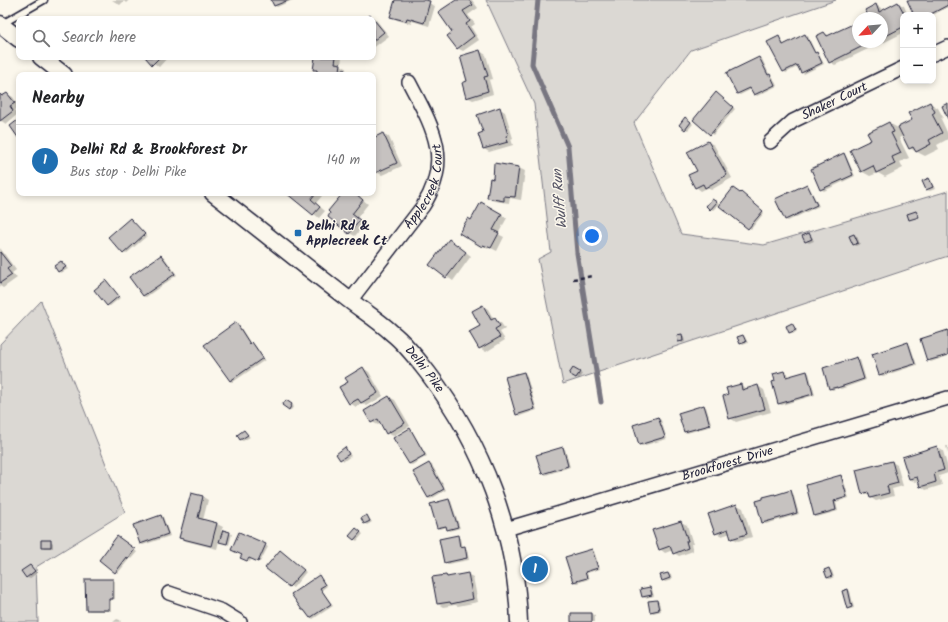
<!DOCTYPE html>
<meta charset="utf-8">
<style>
:root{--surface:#fff;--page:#f2f2f2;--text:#202124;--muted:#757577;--line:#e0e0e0;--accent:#1f6fb2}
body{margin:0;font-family:Kalam,sans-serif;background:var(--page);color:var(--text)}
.controls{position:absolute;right:12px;top:12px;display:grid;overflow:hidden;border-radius:8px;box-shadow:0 2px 6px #0003}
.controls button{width:36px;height:36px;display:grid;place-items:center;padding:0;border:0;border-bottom:1px solid var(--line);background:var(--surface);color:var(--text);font:20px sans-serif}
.compass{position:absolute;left:852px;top:12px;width:36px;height:36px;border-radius:50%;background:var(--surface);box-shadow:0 2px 6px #0003;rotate:244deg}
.you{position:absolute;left:592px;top:236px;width:14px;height:14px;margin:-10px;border:3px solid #fff;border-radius:50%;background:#1a73e8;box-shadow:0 0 0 6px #1a73e833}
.badge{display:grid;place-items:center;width:26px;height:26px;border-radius:50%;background:var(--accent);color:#fff;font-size:13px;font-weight:700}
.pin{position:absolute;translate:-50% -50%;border:2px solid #fff;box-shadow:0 1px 4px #0006}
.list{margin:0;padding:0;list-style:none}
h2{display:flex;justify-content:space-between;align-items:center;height:52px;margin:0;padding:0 16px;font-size:17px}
h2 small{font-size:13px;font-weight:400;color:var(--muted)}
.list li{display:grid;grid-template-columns:26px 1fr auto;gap:12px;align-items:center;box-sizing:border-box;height:72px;padding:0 16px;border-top:1px solid var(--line)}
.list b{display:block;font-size:15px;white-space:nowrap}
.list p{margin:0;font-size:13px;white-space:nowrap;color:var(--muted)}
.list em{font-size:13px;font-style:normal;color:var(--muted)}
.icon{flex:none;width:22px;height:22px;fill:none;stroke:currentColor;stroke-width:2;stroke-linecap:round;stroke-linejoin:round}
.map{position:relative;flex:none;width:948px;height:622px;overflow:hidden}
.search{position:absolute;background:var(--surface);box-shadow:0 2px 6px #0003;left:16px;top:16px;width:360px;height:44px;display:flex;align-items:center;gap:10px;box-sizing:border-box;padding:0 14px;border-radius:8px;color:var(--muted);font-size:15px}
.panel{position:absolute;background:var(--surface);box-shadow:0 2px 6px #0003;left:16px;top:72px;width:360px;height:124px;border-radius:8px}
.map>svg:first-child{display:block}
</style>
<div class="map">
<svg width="948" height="622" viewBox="0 0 948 622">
<rect width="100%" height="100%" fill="#fbf7ec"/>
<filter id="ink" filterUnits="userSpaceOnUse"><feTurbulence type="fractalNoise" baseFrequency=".025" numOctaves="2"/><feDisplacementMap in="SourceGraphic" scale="8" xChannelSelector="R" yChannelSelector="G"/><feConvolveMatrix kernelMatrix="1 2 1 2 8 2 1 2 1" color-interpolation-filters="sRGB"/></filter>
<g filter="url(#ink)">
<path fill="#dbd8d3" stroke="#7e7d87" d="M486,0H836L691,50L634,123L681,234L764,245L948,191V256L563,384L538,259L551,252L534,104Z
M41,301L125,512L36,567L38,622H0V344Z"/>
<path fill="#0003" d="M112,0H129L126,3L124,1L120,5Z
M272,0H293L277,7L275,5Z
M396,0H422L435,6L429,26L412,21L411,24L397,20L391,16Z
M457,0H472L478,8L468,15L475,24L471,27L479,40L463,51L457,48L454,33Z
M908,0H948V7L933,15H915Z
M898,3L904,6L908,15H903V33L877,46L871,43L870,42H882V18H865L869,16L876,5L881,8L883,11Z
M370,16L376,20L389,36L373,48V19H367Z
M853,25L858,28V42H865L868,49L835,65L830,62L824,33L830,36Z
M805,35L808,36L816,54L819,55L824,64L804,74L802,72L799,66L786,73L784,71L779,38L781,39L784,45Z
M480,51L486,55L493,79L489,80L493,94L473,100L467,97L468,81Z
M146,57H168L159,67Z
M316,57H342L341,65L346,68L345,72L350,75H318V72L314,69Z
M759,58L762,59L770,76L773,77L777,86L757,96L755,94L752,89L740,95L738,94Z
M7,94L13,97L19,107L15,110L18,114L6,124L0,120V95L4,97Z
M719,95L735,109L713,135L711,134Z
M930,103L938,108L943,117L941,119L948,134V139L937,145L939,149L925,156L909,148L903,136L899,138L909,158L900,162L903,168L885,177L878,173L870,176L861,171L872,141L889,123L898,128L913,120Z
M500,109L505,112L513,138L511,139L513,145L489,152L484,149V133Z
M688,119L693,124L688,130L686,129Z
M383,134L389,137L402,166L382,175L376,172L373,165V139Z
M708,142L714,145L732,178L711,190L707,188L701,191L696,187L698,171Z
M844,154L846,156L855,176L824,191L821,189Z
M495,164L519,168L525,171L521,200L510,198L509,203L494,201L488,198L494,180Z
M929,179L931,180L935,189L930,191L927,190Z
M807,185L809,187L819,206L788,221L786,220L776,200Z
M287,193H318L322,196L316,203L325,211L319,218Z
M345,193H355L368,204L357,218L365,224L355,236L349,233Z
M743,195L764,213L751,229L721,206Z
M715,201L719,204L713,210L707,206Z
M481,204L507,218L498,234L504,237L497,251L489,247L488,249L461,233L472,221Z
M130,219L147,236L126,254L124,253Z
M809,234L811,235L814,241L809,243L806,241Z
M854,235L857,236L860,244L856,246L854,244L850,236Z
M455,244L471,256L453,281L431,265Z
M0,248L16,270L12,273L17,278L3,288L0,286Z
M162,256L164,257L177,275L146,297L143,296L130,277Z
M61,262L68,269L61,273L59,271Z
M106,281L120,298L110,306L107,305Z
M483,306L488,309L494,320L501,323L505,329L500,332L505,340L486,352L480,348Z
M236,324L239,325L251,344L252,343L255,345L265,360L233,382L230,381Z
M792,324L794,326L797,331L793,334L790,332Z
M948,332V356L931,362L928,360Z
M682,335L684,337L685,342L682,343L679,341Z
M743,336L745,337L748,343L743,345L741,343Z
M908,344L910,345L917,365L883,376L880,375Z
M857,358L860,360L866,380L841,389L839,388L832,390L830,388Z
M363,368L369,372L383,396L367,406L362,403L356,407L350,403L349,383Z
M573,370L582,374L579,379L571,374Z
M784,372L787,373L788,377L807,372L809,373L815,395L782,405L779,404L776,381Z
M524,373L526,374L537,410L520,416L517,414Z
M741,385L747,389L758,386L764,390L771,412L736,422L730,418Z
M389,397L395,400L410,426L393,436L387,433L381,423L378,425L372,422Z
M286,401L294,406L291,410L283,405Z
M704,406L706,407L712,426L687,433L685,432Z
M658,418L661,420L667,439L642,446L640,445Z
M410,429L412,431L427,456L412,465L409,464Z
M244,431L250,437L243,441L241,440Z
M946,446H948V454Z
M937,447L943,451L948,468V473L939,476L942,485L926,490L921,486L919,481L915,482L909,479Z
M345,448L351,456L344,461L337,454Z
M563,448L565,449L570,467L546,475L543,473Z
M892,462L897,465L903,486L892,489L894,496L876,501L871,498L870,496L863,493Z
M429,464L432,465L446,490L431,499L428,498Z
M841,476L843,478L849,498L836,502L838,511L817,517L815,516Z
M790,491L793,493L799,514L766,524L763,523L757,502L775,495L777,496Z
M203,497L208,500L203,520L217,524L223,527L221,531L232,534L229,545L219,541L217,549L186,541L180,538Z
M449,500L451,501L460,528L450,531L447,527L440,529L438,528Z
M737,505L743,508L752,537L738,541L732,538L731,533L722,536L716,533Z
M160,516L163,517L170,536L143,545L141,544Z
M367,516L372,522L367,525L365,523Z
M681,522L687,525L693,544H691L693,551L679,556L674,553L673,550L665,553L660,549Z
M359,531L363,534L357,541L354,539Z
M458,536L460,538L462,548L467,549L469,560L448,564L445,563L440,540Z
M120,539L137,552L131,559L130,558L118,573L116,572Z
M51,541L53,543V548H44L42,546Z
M265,545L268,547L260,562L251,559L250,562L244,559Z
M592,550L594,551L600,569L587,573L589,579L577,583L574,582Z
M282,553L306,572L293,588L267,568Z
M30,566L37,573L29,579L27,577Z
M829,569L832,571L834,577L830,579L827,578Z
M467,574L473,577L478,602L458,606L455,605L443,607L438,604L446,576L449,577Z
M668,574L671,575L672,580L665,582L663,580Z
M319,576L327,586L322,590L333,606L313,619L303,610Z
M112,580L115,581V599L111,600V611H90L87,610Z
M650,588L652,589L654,596L645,598L643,597Z
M848,590L850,591L854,608L850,609L848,608Z
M657,601L659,602L661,611L653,613L651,611Z
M572,614H592L595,615V622H572Z
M117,619L120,620L121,622H113Z"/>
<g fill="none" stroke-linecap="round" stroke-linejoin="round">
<path stroke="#787681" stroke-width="5" d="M538,0L532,64L568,147L577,253L601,402"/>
</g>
<path fill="#c6c2c0" stroke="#22223b" d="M271,0H289L274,6Z
M395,0H425L430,1L424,23L407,18L406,21L390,17Z
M456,0H469L473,5L463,11L470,21L466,24L474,36L457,49L447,36L452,32L438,12Z
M907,0H948V5L929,15H914Z
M898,2L905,15H903V27L882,38V18H863L868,15L865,10L876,4L879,12Z
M370,15L384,32L373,41V19H365Z
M853,24L858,35V42H862L863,46L829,63L816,36L824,32L827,36Z
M805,34L815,53L817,52L822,63L801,73L797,65L783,72L767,42L779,36L783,45Z
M480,50L488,76L484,77L488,91L466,98L462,83L467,81L460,56Z
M145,57H160L152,65Z
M315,57H336L335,63L341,64L340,70H345L344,75H317V70H313Z
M759,57L768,75L770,74L775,85L754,95L750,88L737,94L726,73Z
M716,92L733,107L710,135L693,120Z
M7,93L15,103L10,106L13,111L0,121V94L2,96Z
M930,102L935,112L932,114L942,133L929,140L931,144L916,152L913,147L909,149L898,127L912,120L908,113Z
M948,103V119L942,106Z
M500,107L508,135L506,136L508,142L483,149L478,134L483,132L477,115Z
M685,117L691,122L685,130L679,125Z
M19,119V139L10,126Z
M889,122L894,132L891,133L901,153L892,157L895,164L876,173L873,166L861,172L850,150L871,140L867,133Z
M383,133L397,163L375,173L373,167V138Z
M708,141L727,175L705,188L703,184L695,188L688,175L697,171L687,152Z
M844,153L853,175L820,190L811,169Z
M494,163L519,167L515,197L504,196V201L487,198L490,178L493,179Z
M929,178L933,187L926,190L922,181Z
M807,184L817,205L785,220L775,199Z
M733,188L740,193L741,192L763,211L748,229L719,206Z
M286,193H316L311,199L320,207L313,215Z
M343,193H355L363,200L352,214L360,220L349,234L328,217L330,213L328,211Z
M712,199L717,202L710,210L706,206Z
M481,202L502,214L493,230L499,233L491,248L483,245L482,247L459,233L468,218L471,220Z
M916,211L919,217L909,220L907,214Z
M130,218L145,234L123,254L108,237Z
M809,233L812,239L805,242L802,236Z
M854,234L858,243L853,245L849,236Z
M449,239L466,252L446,278L429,265Z
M0,252L11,266L7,269L12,275L0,283Z
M161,255L175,274L143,296L129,277Z
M61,261L66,267L58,272L54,266Z
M106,280L119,296L107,306L94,290Z
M483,305L491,320L495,318L500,326L495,329L500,337L479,349L469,332L480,326L472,311Z
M236,322L250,344L252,342L263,358L230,381L204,345Z
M792,323L796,330L789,333L786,326Z
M948,330V355L927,361L920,339Z
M682,334L683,341L678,342L677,335Z
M743,335L746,342L740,344L737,337Z
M908,342L915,364L879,375L872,354Z
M857,357L864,379L837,388V387L829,389L823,368Z
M363,367L378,393L361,403L358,399L349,404L339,387L348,382L345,378Z
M573,368L580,372L576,378L569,374Z
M784,371L786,377L807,371L813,394L778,404L772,382L775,381L773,374Z
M524,372L535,409L516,415L505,377Z
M741,384L742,390L758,385L765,409L729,419L723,396L728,394L726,388Z
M389,396L405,423L386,434L378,419L371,423L364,411Z
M286,400L292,404L289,410L282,405Z
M704,405L710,425L684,432L678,413Z
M658,417L665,437L639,445L633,425Z
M410,428L425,455L409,464L393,438Z
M244,430L248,435L240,440L237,435Z
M937,446L944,470L934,473L936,482L920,487L917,477L909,479L902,457Z
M345,447L349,454L340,460L336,454Z
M563,447L568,466L542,474L536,455Z
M892,461L898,483L887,486L889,493L870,498L868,492L862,494L856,470Z
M429,463L444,489L428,498L413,472Z
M841,475L847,497L834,501L836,510L814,516L806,485Z
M791,490L797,513L762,523L756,501L763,499V497L775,494V495Z
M191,493L203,496L198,518L217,523L211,546L179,538Z
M449,499L458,527L447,530L446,526L437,528L430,504Z
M737,504L747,534L731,539L728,529L715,534L708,514Z
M161,515L168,534L140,544L133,525Z
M367,515L370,521L364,524L361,518Z
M681,521L688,541H686L688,548L673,554L670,546L659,550L652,530Z
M356,528L361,532L354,540L349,536Z
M223,530L230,532L227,544L219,542Z
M239,532L266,544L258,562L249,558L247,561L240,558L242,555L231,550Z
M458,535L460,547L465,546L467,558L444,563L439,539Z
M117,536L135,549L128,559L127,557L115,573L99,560Z
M41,540H51V547H41Z
M592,549L598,568L585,572L587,578L573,582L565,557Z
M280,550L304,570L289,587L265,568Z
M30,565L35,571L26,578L21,571Z
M829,568L832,576L827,578L824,570Z
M468,573L473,599L451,604L450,602L437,604L432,577L446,575L447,577Z
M668,573L670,578L662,581L660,575Z
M319,575L325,585L320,588L331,604L310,618L304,610H302L291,594Z
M85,579H113V599H109V610H86Z
M650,587L652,595L642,597L640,589Z
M848,589L852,607L847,609L842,591Z
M657,600L659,610L650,612L648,601Z
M571,613H592V622H571Z"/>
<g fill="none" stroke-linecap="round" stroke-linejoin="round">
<defs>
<path id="service" d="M2,24L44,0"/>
<g id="minor">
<path d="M933,54L948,47"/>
<path id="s1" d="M770,142L793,121L903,68"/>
<path id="s2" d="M350,301L423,206C453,159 432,126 409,82"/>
<path id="s3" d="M506,529L948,398"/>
<path d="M169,593L222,611L240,622"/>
</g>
<g id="tertiary">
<path d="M0,24L19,39"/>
<path d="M41,57L64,75"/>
<path id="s4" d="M213,193C257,227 300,262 344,296C360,309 377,319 392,333C406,344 417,359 428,373C483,445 516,532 519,622"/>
</g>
</defs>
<use href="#service" stroke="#22223b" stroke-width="9"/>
<use href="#minor" stroke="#22223b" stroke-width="16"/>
<use href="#tertiary" stroke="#22223b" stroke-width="19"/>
<path stroke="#22223b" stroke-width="2.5" stroke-dasharray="4 3" stroke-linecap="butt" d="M573,279L593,276"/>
<use href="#service" stroke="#fbf7ec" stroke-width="6"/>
<use href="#minor" stroke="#fbf7ec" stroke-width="13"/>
<use href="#tertiary" stroke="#fbf7ec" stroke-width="16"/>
</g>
</g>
<rect fill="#1f6fb2" stroke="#fbf7ec" stroke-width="1.5" x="294" y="229" width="8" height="8" rx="2"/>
<g text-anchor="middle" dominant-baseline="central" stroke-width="3" stroke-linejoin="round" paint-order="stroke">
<g font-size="13" fill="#22223b" stroke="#fbf7ec">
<text stroke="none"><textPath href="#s1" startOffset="77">Shaker Court</textPath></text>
<text stroke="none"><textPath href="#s2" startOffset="139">Applecreek Court</textPath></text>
<text stroke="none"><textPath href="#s4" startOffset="276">Delhi Pike</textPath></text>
<text stroke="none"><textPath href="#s3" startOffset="231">Brookforest Drive</textPath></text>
</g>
<g font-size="13" font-weight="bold" fill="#22223b" stroke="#fbf7ec" text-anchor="start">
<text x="306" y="226">Delhi Rd &amp;<tspan x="306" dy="15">Applecreek Ct</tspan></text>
</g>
<g font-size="14" font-style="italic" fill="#545364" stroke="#fbf7ec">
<text transform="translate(560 199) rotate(-95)">Wulff Run</text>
</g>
</g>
</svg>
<div class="controls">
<button>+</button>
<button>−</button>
</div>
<svg class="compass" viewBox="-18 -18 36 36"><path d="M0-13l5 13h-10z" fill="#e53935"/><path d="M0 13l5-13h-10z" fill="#757577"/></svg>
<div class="you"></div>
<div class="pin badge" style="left:535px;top:569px">1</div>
<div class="search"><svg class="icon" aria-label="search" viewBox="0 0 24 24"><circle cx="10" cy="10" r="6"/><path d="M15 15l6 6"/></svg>Search here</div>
<section class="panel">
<h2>Nearby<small></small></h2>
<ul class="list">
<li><span class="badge">1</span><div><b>Delhi Rd &amp; Brookforest Dr</b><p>Bus stop · Delhi Pike</p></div><em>140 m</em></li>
</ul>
</section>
</div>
